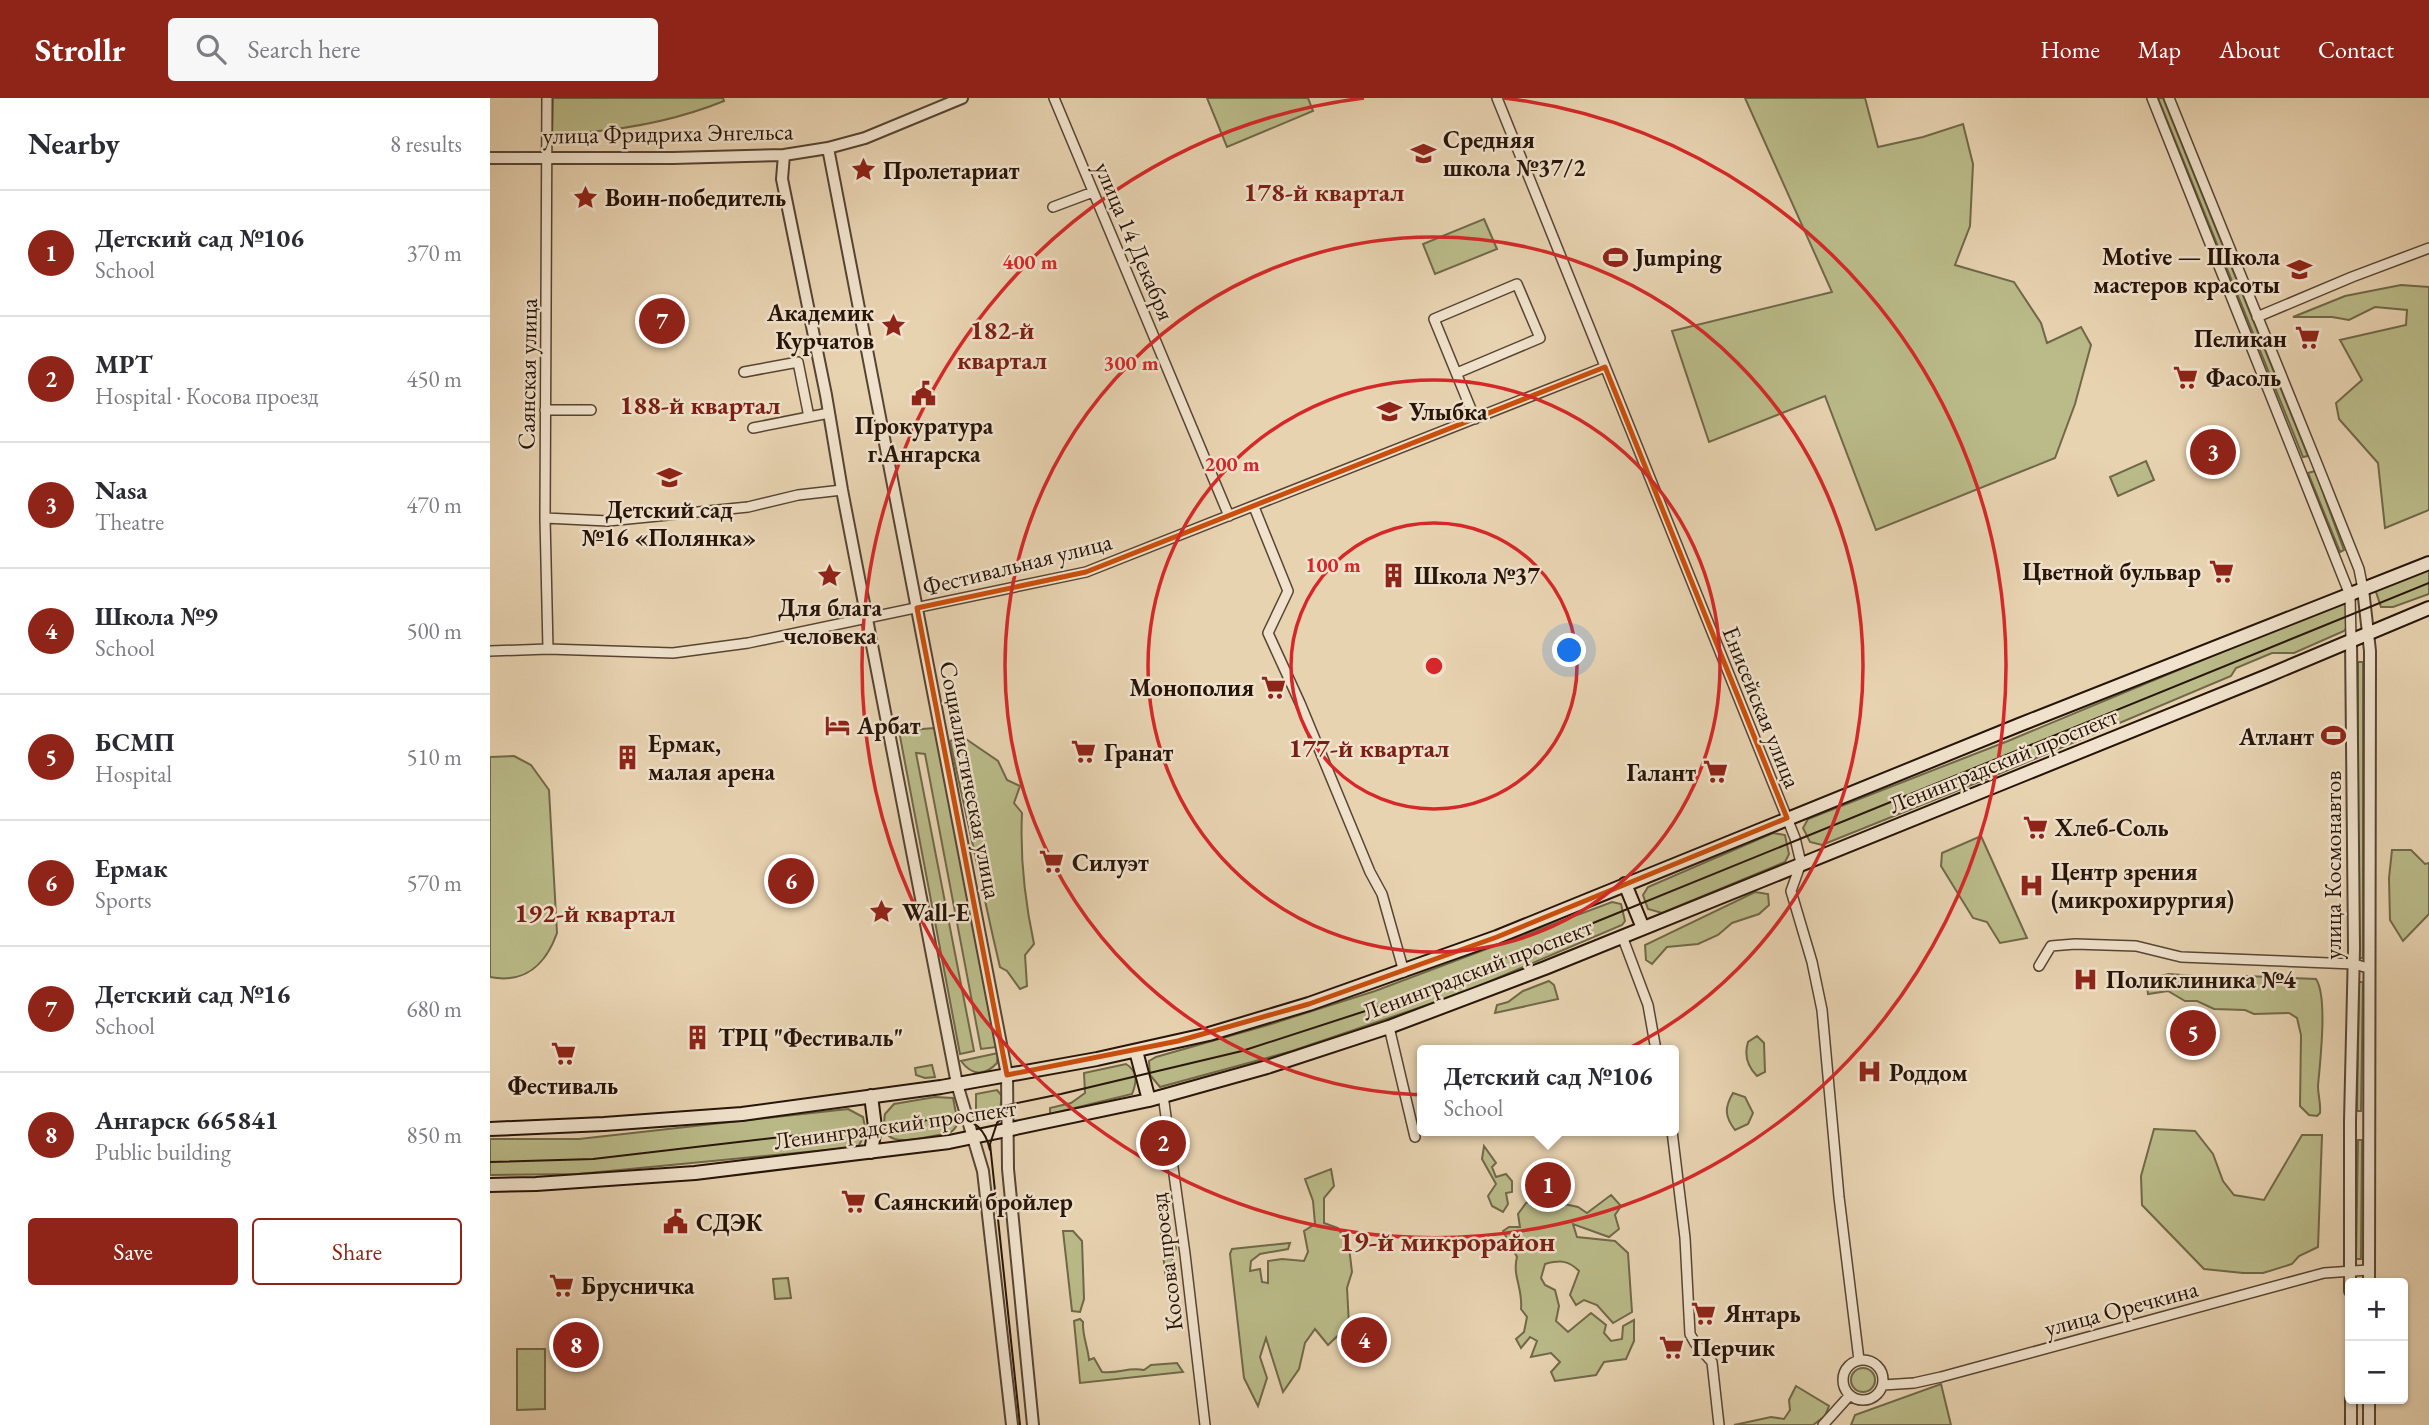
<!DOCTYPE html>
<meta charset="utf-8">
<style>
:root{--surface:#fff;--page:#f7f7f7;--text:#2b2b33;--muted:#7c7c81;--line:#e1e1e2;--accent:#8f2418}
body{margin:0;font-family:"EB Garamond",serif;background:var(--page);color:var(--text)}
.controls{position:absolute;right:21px;bottom:21px;display:grid;overflow:hidden;border-radius:7px;box-shadow:0 2px 5px #0004}
.controls button{width:63px;height:63px;display:grid;place-items:center;padding:0;border:0;border-bottom:2px solid var(--line);background:var(--surface);color:var(--text);font:35px sans-serif}
.you{position:absolute;left:1080px;top:553px;width:24px;height:24px;margin:-18px;border:5px solid #fff;border-radius:50%;background:#1a73e8;box-shadow:0 0 0 10px #1a73e833}
.badge{display:grid;place-items:center;width:46px;height:46px;border-radius:50%;background:var(--accent);color:#fff;font-size:23px;font-weight:700}
.pin{position:absolute;translate:-50% -50%;border:4px solid #fff;box-shadow:0 2px 7px #0006}
.popup{position:absolute;left:927px;top:947px;width:262px;height:91px;box-sizing:border-box;display:grid;place-content:center;border-radius:7px;background:var(--surface);filter:drop-shadow(0 2px 5px #0005);font-size:23px;white-space:nowrap;color:var(--muted)}
.popup b{font-size:26px;color:var(--text)}
.popup::after{content:'';position:absolute;left:50%;top:100%;margin-left:-14px;border:14px solid transparent;border-top-color:var(--surface)}
.list{margin:0;padding:0;list-style:none}
h2{display:flex;justify-content:space-between;align-items:center;height:91px;margin:0;padding:0 28px;font-size:30px}
h2 small{font-size:23px;font-weight:400;color:var(--muted)}
.list li{display:grid;grid-template-columns:46px 1fr auto;gap:21px;align-items:center;box-sizing:border-box;height:126px;padding:0 28px;border-top:2px solid var(--line)}
.list b{display:block;font-size:26px;white-space:nowrap}
.list p{margin:0;font-size:23px;white-space:nowrap;color:var(--muted)}
.list em{font-size:23px;font-style:normal;color:var(--muted)}
.actions{display:flex;gap:14px;padding:21px 28px}
.actions a{flex:1;padding:16px 0;border:2px solid var(--accent);border-radius:7px;text-align:center;font-size:24px;color:var(--accent)}
.actions .main{background:var(--accent);color:#fff}
.icon{flex:none;width:38px;height:38px;fill:none;stroke:currentColor;stroke-width:2;stroke-linecap:round;stroke-linejoin:round}
.map{position:relative;flex:none;width:1939px;height:1327px;overflow:hidden}
header{display:flex;align-items:center;gap:42px;box-sizing:border-box;height:98px;padding:0 35px;background:var(--accent);color:#fff}
header strong{font-size:33px}
nav{display:flex;gap:38px;margin-inline-start:auto;font-size:24px}
.search{width:490px;height:63px;background:var(--page);display:flex;align-items:center;gap:18px;box-sizing:border-box;padding:0 24px;border-radius:7px;color:var(--muted);font-size:26px}
main{display:flex}
aside{flex:1;background:var(--surface)}
.map>svg:first-child{display:block}
</style>
<header>
<strong>Strollr</strong>
<div class="search"><svg class="icon" aria-label="search" viewBox="0 0 24 24"><circle cx="10" cy="10" r="6"/><path d="M15 15l6 6"/></svg>Search here</div>
<nav><a>Home</a><a>Map</a><a>About</a><a>Contact</a></nav>
</header>
<main>
<aside>
<h2>Nearby<small>8 results</small></h2>
<ul class="list">
<li><span class="badge">1</span><div><b>Детский сад №106</b><p>School</p></div><em>370 m</em></li>
<li><span class="badge">2</span><div><b>МРТ</b><p>Hospital · Косова проезд</p></div><em>450 m</em></li>
<li><span class="badge">3</span><div><b>Nasa</b><p>Theatre</p></div><em>470 m</em></li>
<li><span class="badge">4</span><div><b>Школа №9</b><p>School</p></div><em>500 m</em></li>
<li><span class="badge">5</span><div><b>БСМП</b><p>Hospital</p></div><em>510 m</em></li>
<li><span class="badge">6</span><div><b>Ермак</b><p>Sports</p></div><em>570 m</em></li>
<li><span class="badge">7</span><div><b>Детский сад №16</b><p>School</p></div><em>680 m</em></li>
<li><span class="badge">8</span><div><b>Ангарск 665841</b><p>Public building</p></div><em>850 m</em></li>
</ul>
<div class="actions"><a class="main">Save</a><a>Share</a></div>
</aside>
<div class="map">
<svg width="1939" height="1327" viewBox="0 0 1939 1327">
<rect width="100%" height="100%" fill="#e8d3b1"/>
<filter id="stains"><feTurbulence type="fractalNoise" baseFrequency=".00286" numOctaves="4"/><feColorMatrix values="0 0 0 0 .2 0 0 0 0 .09 0 0 0 0 .02 0 0 0 .5 -.17"/></filter>
<radialGradient id="worn" r=".72"><stop offset=".6" stop-color="#630" stop-opacity="0"/><stop offset="1" stop-color="#630" stop-opacity=".3"/></radialGradient>
<path fill="#babb89" stroke="#706849" stroke-width="2" d="M63,0H233L234,3C192,20 144,30 99,34L98,38L62,42Z
M717,0H818L823,13L737,49Z
M1255,0H1375L1388,49L1433,39L1473,26L1483,66L1480,128L1465,167L1524,184L1551,225L1557,245L1591,229L1601,247L1585,306L1565,360L1386,432L1335,298L1219,344L1182,233L1342,194Z
M1668,0H1673L1818,358L1813,359Z
M994,121L1007,151L945,176L933,146Z
M1911,187L1939,189V412L1895,430L1888,365L1849,321L1846,305L1872,282L1850,242L1916,227L1917,212L1885,209L1859,222L1842,219H1803L1855,198Z
M1656,363L1664,382L1628,398L1620,379Z
M1825,373L1854,452L1850,454L1818,375Z
M1939,471V496L1903,509H1891L1885,491Z
M1859,501L1861,523L1854,533L1804,555H1782L1746,570L1741,578L1506,677L1332,747L1320,744L1313,730L1318,721L1518,643Z
M1868,564H1873V860H1868Z
M444,630L451,648L507,949L491,951L435,656L426,655L484,953L470,956L409,633Z
M473,639L508,663L517,682L530,688L524,705L532,715C530,758 535,804 544,846L535,857L537,888L530,891L517,873L510,869L503,839L460,643Z
M24,658L41,667L59,692L67,835C56,866 35,886 0,879V659Z
M1283,735L1295,737L1299,756L1295,764L1172,815L1158,811L1153,797L1158,789Z
M1491,738L1537,840L1510,845L1497,824L1483,820L1451,768L1452,755Z
M1902,752H1921L1935,766L1939,765V816L1913,843L1900,822L1899,780Z
M1265,794L1278,796L1279,807L1269,816L1242,825L1228,837L1208,846L1177,849L1162,866L1156,862L1155,847Z
M1122,804L1131,806L1135,823L1132,827L984,890L937,907L802,953L670,989L660,977L659,963L666,959L778,927L885,893Z
M1679,876L1744,881L1756,878L1826,881C1838,899 1830,964 1828,988C1828,997 1831,1006 1830,1015L1827,1018L1819,1017L1810,1008L1811,937L1807,920L1799,915L1764,916L1755,912L1724,911L1707,903H1695L1678,893L1658,896L1657,888L1665,879Z
M1059,883L1064,887L1068,901L1005,915L1007,907L1018,904L1033,893Z
M1869,884H1873L1871,1013H1867Z
M1267,938L1274,945L1275,974L1267,978C1257,968 1254,957 1258,944Z
M508,955L507,965C495,978 482,978 471,963Z
M636,966C648,973 647,984 642,996L560,1016V1010L581,1005L595,995L594,975Z
M442,967L445,979L435,980L426,977L425,970Z
M507,992L512,998L510,1011L503,1020L495,1021L486,1011V996Z
M1243,995L1255,999L1263,1015L1258,1026L1245,1032C1235,1019 1234,1010 1243,995Z
M445,999L463,1000L468,1025C466,1029 464,1032 461,1034C454,1037 445,1037 438,1039C416,1043 389,1049 395,1016L404,1006Z
M358,1011L373,1019L376,1034L368,1049L88,1076L0,1077V1041H89Z
M1664,1031L1705,1033L1723,1056L1733,1083L1744,1097L1774,1102L1812,1037H1832L1828,1149L1809,1158L1802,1166L1773,1175H1753L1714,1171L1652,1107L1651,1078Z
M1868,1042H1872L1871,1161H1866Z
M994,1048L1006,1065L1002,1069L1006,1079L1016,1076L1022,1083V1094L1016,1095L1018,1106L1013,1114L1002,1108L998,1098L1006,1086L992,1061Z
M841,1071L844,1088L834,1100V1125L848,1130L859,1149L862,1174L857,1190L859,1227L838,1247L825,1231L815,1245L809,1271L793,1294L776,1240L770,1259L777,1280L768,1308L754,1280L740,1156L742,1151L800,1145L798,1151L770,1156L761,1163L760,1173L770,1171L772,1184L778,1185V1163L792,1161L814,1163L818,1154L814,1133L825,1126L823,1103L815,1081Z
M1121,1097L1131,1108L1125,1117L1129,1131L1119,1139L1083,1126L1087,1139L1125,1143L1138,1155L1142,1214L1123,1225L1107,1207L1094,1202L1086,1207L1080,1197L1089,1173C1078,1162 1070,1162 1055,1166L1051,1180L1055,1187L1065,1192L1069,1208L1066,1223L1078,1234L1101,1215L1116,1227L1114,1235L1121,1243L1132,1241L1133,1228L1144,1222V1243L1136,1261L1114,1264L1106,1277L1065,1283L1061,1274L1070,1264L1061,1255L1041,1259L1047,1243L1040,1239L1031,1250L1026,1241L1034,1234L1037,1219L1031,1211C1033,1190 1022,1178 1027,1159L1013,1133L1019,1129H1030L1028,1116L1036,1105L1046,1100L1088,1109L1097,1115Z
M573,1133H583L592,1143L594,1201L590,1214L582,1213Z
M671,1136L683,1140L686,1150L676,1183Z
M298,1180L301,1200L285,1201L283,1181Z
M590,1221L593,1224C592,1237 598,1249 599,1262L604,1260L612,1274C629,1276 637,1269 654,1272L661,1267L687,1265L693,1274L590,1285L584,1223Z
M27,1251H55V1311L27,1312Z
M1361 1282a12 12 0 1 1 24 0a12 12 0 1 1-24 0Z
M1451,1286L1461,1327H1361L1365,1317Z
M1306,1288L1339,1308L1335,1318L1323,1327H1244L1281,1319L1294,1321L1300,1312L1299,1302Z"/>
<g fill="none" stroke-linecap="round" stroke-linejoin="round">
<defs>
<path id="minor" d="M57,0L55,420L58,551
M564,0L739,418
M1007,0L1305,740L1311,765L1301,793L1322,864L1332,912L1349,1099L1369,1262
M1662,0L1860,497L1861,541
M1679,0L1826,363L1869,471L1873,491
M563,109L603,94
M1767,219L1862,179L1939,150
M254,274L308,264L319,319
M967,275L1050,240L1027,186L944,221L985,321
M55,312H101
M263,330L339,315
M764,409L798,493L778,535L810,605L880,774L892,796L914,874
M55,420L118,423L258,409L308,397L352,392
M0,553L58,551L183,555L258,545L596,474L1115,269
M1132,838L1158,907L1166,952
M1549,868L1561,848L1585,846L1646,848L1691,859L1864,866L1878,870
M899,929L925,1039
M673,997L695,1156L715,1327
M1182,1033L1195,1140L1200,1236L1205,1245L1222,1264L1229,1327
M1353 1282a20 20 0 1 1 40 0a20 20 0 1 1-40 0Z
M1393,1287L1424,1285L1451,1279L1834,1175L1878,1172
M1333,1327L1360,1297"/>
<path id="tertiary" d="M338,50L517,977L518,1071L543,1327
M294,57L292,81L336,297L352,392L467,986L493,1073L522,1327
M0,60H183L294,57L338,50L375,40L472,0
M1873,491L1880,553L1879,1185
M1860,1193V1023L1864,851L1861,541
M1861,1301V1327
M1879,1327V1301"/>
<path id="secondary" d="M1135,786L1153,830
M646,953L659,1002
M0,1031L114,1026L252,1016L451,989L607,961L719,936L819,906L1007,839L1529,627L1939,465
M381,1054L385,1029L381,998
M0,1087L46,1086L205,1075L459,1044L659,1002L777,969L899,929L1055,870L1777,578L1939,510"/>
</defs>
<use href="#minor" stroke="#574433" stroke-width="12"/>
<use href="#tertiary" stroke="#574433" stroke-width="14"/>
<use href="#secondary" stroke="#271409" stroke-width="16"/>
<use href="#minor" stroke="#f0e2cc" stroke-width="9"/>
<use href="#tertiary" stroke="#f0e2cc" stroke-width="10"/>
<use href="#secondary" stroke="#f0e2cc" stroke-width="12"/>
<path stroke="#271409" stroke-width="2" d="M523,1007L507,1025L500,1046L530,1327
M465,1020C485,1021 496,1033 500,1052
M0,1064L103,1061L455,1020L571,996L752,953L894,907L1081,834L1939,485"/>
</g>
<path fill="none" stroke="#cb4f0c" stroke-width="5" stroke-linejoin="round" d="M1115,269L1297,720L1007,839L819,906L688,943L517,977L427,510L596,474Z"/>
<g fill="none" stroke="#d62828" stroke-width="3.5">
<circle cx="944" cy="568" r="143"/>
<circle cx="944" cy="568" r="286"/>
<circle cx="944" cy="568" r="429"/>
<path d="M1014 0A572 572 0 1 1 874 0"/>
</g>
<defs>
<symbol id="school-bare" viewBox="-9 -9 18 18"><path d="M0-5L7-2L0 1L-7-2ZM-4 1L0 2.5L4 1V4Q0 6-4 4Z" fill="#8f2418" stroke="#f0e2cc" stroke-width="2.5" paint-order="stroke"/></symbol>
<symbol id="sight-bare" viewBox="-9 -9 18 18"><path d="M0-6L1.8-2.2L6-1.7L2.9 1.2L3.7 5.4L0 3.3L-3.7 5.4L-2.9 1.2L-6-1.7L-1.8-2.2Z" fill="#8f2418" stroke="#f0e2cc" stroke-width="2.5" paint-order="stroke"/></symbol>
<symbol id="stadium-bare" viewBox="-9 -9 18 18"><path d="M0-5a6.5 5 0 1 0 0 10a6.5 5 0 1 0 0-10ZM-3.5-1.8h7v3.6h-7Z" fill="#8f2418" stroke="#f0e2cc" stroke-width="2.5" paint-order="stroke"/></symbol>
<symbol id="supermarket-bare" viewBox="-9 -9 18 18"><path d="M-6-5.5h2.5l.6 2H6L4.5 2H-2.5L-4.4-4H-6ZM-1.5 3.2a1.3 1.3 0 1 0 .1 0ZM3 3.2a1.3 1.3 0 1 0 .1 0Z" fill="#8f2418" stroke="#f0e2cc" stroke-width="2.5" paint-order="stroke"/></symbol>
<symbol id="civic-bare" viewBox="-9 -9 18 18"><path d="M-.6-6.5H3V-4.5H.6V-3L4-1V1h2V6H-6V1h2V-1L-.6-3ZM-1.2 2.5V6h2.4V2.5Z" fill="#8f2418" stroke="#f0e2cc" stroke-width="2.5" paint-order="stroke"/></symbol>
<symbol id="building-bare" viewBox="-9 -9 18 18"><path d="M-4-6H4V6H1V3H-1V6H-4ZM-2.5-4.3h1.7v1.8h-1.7ZM.8-4.3h1.7v1.8H.8ZM-2.5-1h1.7V.8h-1.7ZM.8-1h1.7V.8H.8Z" fill="#8f2418" stroke="#f0e2cc" stroke-width="2.5" paint-order="stroke"/></symbol>
<symbol id="hotel-bare" viewBox="-9 -9 18 18"><path d="M-6-4.5h1.5V1H6V5H4.5V3h-9V5H-6ZM-4 0a1.8 1.8 0 1 1 3.6 0ZM.5 0V-2.5h3Q6-2.5 6 0Z" fill="#8f2418" stroke="#f0e2cc" stroke-width="2.5" paint-order="stroke"/></symbol>
<symbol id="hospital-bare" viewBox="-9 -9 18 18"><path d="M-5-5h3v3.5h4V-5h3V5h-3V1.5h-4V5h-3Z" fill="#8f2418" stroke="#f0e2cc" stroke-width="2.5" paint-order="stroke"/></symbol>
</defs>
<g fill-rule="evenodd">
<use href="#school-bare" x="916" y="38" width="35" height="35"/>
<use href="#sight-bare" x="356" y="54" width="35" height="35"/>
<use href="#sight-bare" x="78" y="82" width="35" height="35"/>
<use href="#stadium-bare" x="1108" y="142" width="35" height="35"/>
<use href="#school-bare" x="1792" y="154" width="35" height="35"/>
<use href="#sight-bare" x="386" y="210" width="35" height="35"/>
<use href="#supermarket-bare" x="1800" y="222" width="35" height="35"/>
<use href="#supermarket-bare" x="1678" y="262" width="35" height="35"/>
<use href="#civic-bare" x="416" y="278" width="35" height="35"/>
<use href="#school-bare" x="882" y="296" width="35" height="35"/>
<use href="#school-bare" x="162" y="362" width="35" height="35"/>
<use href="#supermarket-bare" x="1714" y="456" width="35" height="35"/>
<use href="#building-bare" x="886" y="460" width="35" height="35"/>
<use href="#sight-bare" x="322" y="460" width="35" height="35"/>
<use href="#supermarket-bare" x="766" y="572" width="35" height="35"/>
<use href="#hotel-bare" x="330" y="610" width="35" height="35"/>
<use href="#stadium-bare" x="1826" y="620" width="35" height="35"/>
<use href="#supermarket-bare" x="576" y="636" width="35" height="35"/>
<use href="#building-bare" x="120" y="642" width="35" height="35"/>
<use href="#supermarket-bare" x="1208" y="656" width="35" height="35"/>
<use href="#supermarket-bare" x="1528" y="712" width="35" height="35"/>
<use href="#supermarket-bare" x="544" y="746" width="35" height="35"/>
<use href="#hospital-bare" x="1524" y="770" width="35" height="35"/>
<use href="#sight-bare" x="374" y="796" width="35" height="35"/>
<use href="#hospital-bare" x="1578" y="864" width="35" height="35"/>
<use href="#building-bare" x="190" y="922" width="35" height="35"/>
<use href="#supermarket-bare" x="56" y="938" width="35" height="35"/>
<use href="#hospital-bare" x="1362" y="956" width="35" height="35"/>
<use href="#supermarket-bare" x="346" y="1086" width="35" height="35"/>
<use href="#civic-bare" x="168" y="1106" width="35" height="35"/>
<use href="#supermarket-bare" x="54" y="1170" width="35" height="35"/>
<use href="#supermarket-bare" x="1196" y="1198" width="35" height="35"/>
<use href="#supermarket-bare" x="1164" y="1232" width="35" height="35"/>
</g>
<g text-anchor="middle" dominant-baseline="central" stroke-width="5" stroke-linejoin="round" paint-order="stroke">
<g font-size="24" fill="#271409" stroke="#f0e2cc">
<text transform="translate(178 35) rotate(-1)">улица Фридриха Энгельса</text>
<text transform="translate(645 143) rotate(67)">улица 14 Декабря</text>
<text transform="translate(37 276) rotate(-89)">Саянская улица</text>
<text transform="translate(527 466) rotate(-14)">Фестивальная улица</text>
<text transform="translate(1272 609) rotate(68)">Енисейская улица</text>
<text transform="translate(1513 662) rotate(-22)">Ленинградский проспект</text>
<text transform="translate(481 682) rotate(79)">Социалистическая улица</text>
<text transform="translate(1842 767) rotate(-90)">улица Космонавтов</text>
<text transform="translate(987 871) rotate(-21)">Ленинградский проспект</text>
<text transform="translate(405 1026) rotate(-8)">Ленинградский проспект</text>
<text transform="translate(676 1164) rotate(-97)">Косова проезд</text>
<text transform="translate(1631 1210) rotate(-15)">улица Оречкина</text>
</g>
<g font-size="24" font-weight="bold" fill="#271409" stroke="#f0e2cc" text-anchor="start">
<text x="953" y="41">Средняя<tspan x="953" dy="28">школа №37/2</tspan></text>
<text x="393" y="72">Пролетариат</text>
<text x="115" y="99">Воин-победитель</text>
<text x="1790" y="158" text-anchor="end">Motive — Школа<tspan x="1790" dy="28">мастеров красоты</tspan></text>
<text x="1145" y="159">Jumping</text>
<text x="384" y="214" text-anchor="end">Академик<tspan x="384" dy="28">Курчатов</tspan></text>
<text x="1797" y="240" text-anchor="end">Пеликан</text>
<text x="1716" y="279">Фасоль</text>
<text x="919" y="313">Улыбка</text>
<text x="434" y="327" text-anchor="middle">Прокуратура<tspan x="434" dy="28">г.Ангарска</tspan></text>
<text x="179" y="411" text-anchor="middle">Детский сад<tspan x="179" dy="28">№16 «Полянка»</tspan></text>
<text x="1711" y="473" text-anchor="end">Цветной бульвар</text>
<text x="924" y="477">Школа №37</text>
<text x="340" y="509" text-anchor="middle">Для блага<tspan x="340" dy="28">человека</tspan></text>
<text x="764" y="589" text-anchor="end">Монополия</text>
<text x="367" y="627">Арбат</text>
<text x="1824" y="638" text-anchor="end">Атлант</text>
<text x="158" y="645">Ермак,<tspan x="158" dy="28">малая арена</tspan></text>
<text x="614" y="654">Гранат</text>
<text x="1206" y="674" text-anchor="end">Галант</text>
<text x="1565" y="729">Хлеб-Соль</text>
<text x="582" y="764">Силуэт</text>
<text x="1561" y="773">Центр зрения<tspan x="1561" dy="28">(микрохирургия)</tspan></text>
<text x="412" y="814">Wall-E</text>
<text x="1616" y="881">Поликлиника №4</text>
<text x="228" y="939">ТРЦ "Фестиваль"</text>
<text x="1399" y="974">Роддом</text>
<text x="73" y="987" text-anchor="middle">Фестиваль</text>
<text x="384" y="1103">Саянский бройлер</text>
<text x="206" y="1124">СДЭК</text>
<text x="91" y="1187">Брусничка</text>
<text x="1234" y="1215">Янтарь</text>
<text x="1202" y="1249">Перчик</text>
</g>
<g font-size="26" font-weight="bold" fill="#7a1f14" stroke="#f0e2cc">
<text x="834" y="94">178-й квартал</text>
<text x="512" y="232">182-й<tspan x="512" dy="30">квартал</tspan></text>
<text x="210" y="307">188-й квартал</text>
<text x="879" y="650">177-й квартал</text>
<text x="105" y="815">192-й квартал</text>
</g>
<g font-size="28" font-weight="bold" fill="#7a1f14" stroke="#f0e2cc">
<text x="957" y="1143">19-й микрорайон</text>
</g>
</g>
<circle cx="944" cy="568" r="10" fill="#d62828" stroke="#f0e2cc" stroke-width="3.5"/>
<g font-size="21" text-anchor="middle" font-weight="bold" fill="#d62828" stroke="#f0e2cc" stroke-width="5" stroke-linejoin="round" paint-order="stroke">
<text x="540" y="171">400 m</text>
<text x="641" y="272">300 m</text>
<text x="742" y="373">200 m</text>
<text x="843" y="474">100 m</text>
</g>
<rect width="100%" height="100%" filter="url(#stains)"/>
<rect width="100%" height="100%" fill="url(#worn)"/>
</svg>
<div class="controls">
<button>+</button>
<button>−</button>
</div>
<div class="you"></div>
<div class="pin badge" style="left:1058px;top:1087px">1</div>
<div class="popup"><b>Детский сад №106</b>School</div>
<div class="pin badge" style="left:673px;top:1045px">2</div>
<div class="pin badge" style="left:1723px;top:354px">3</div>
<div class="pin badge" style="left:874px;top:1242px">4</div>
<div class="pin badge" style="left:1703px;top:935px">5</div>
<div class="pin badge" style="left:301px;top:783px">6</div>
<div class="pin badge" style="left:172px;top:223px">7</div>
<div class="pin badge" style="left:86px;top:1247px">8</div>
</div>
</main>
